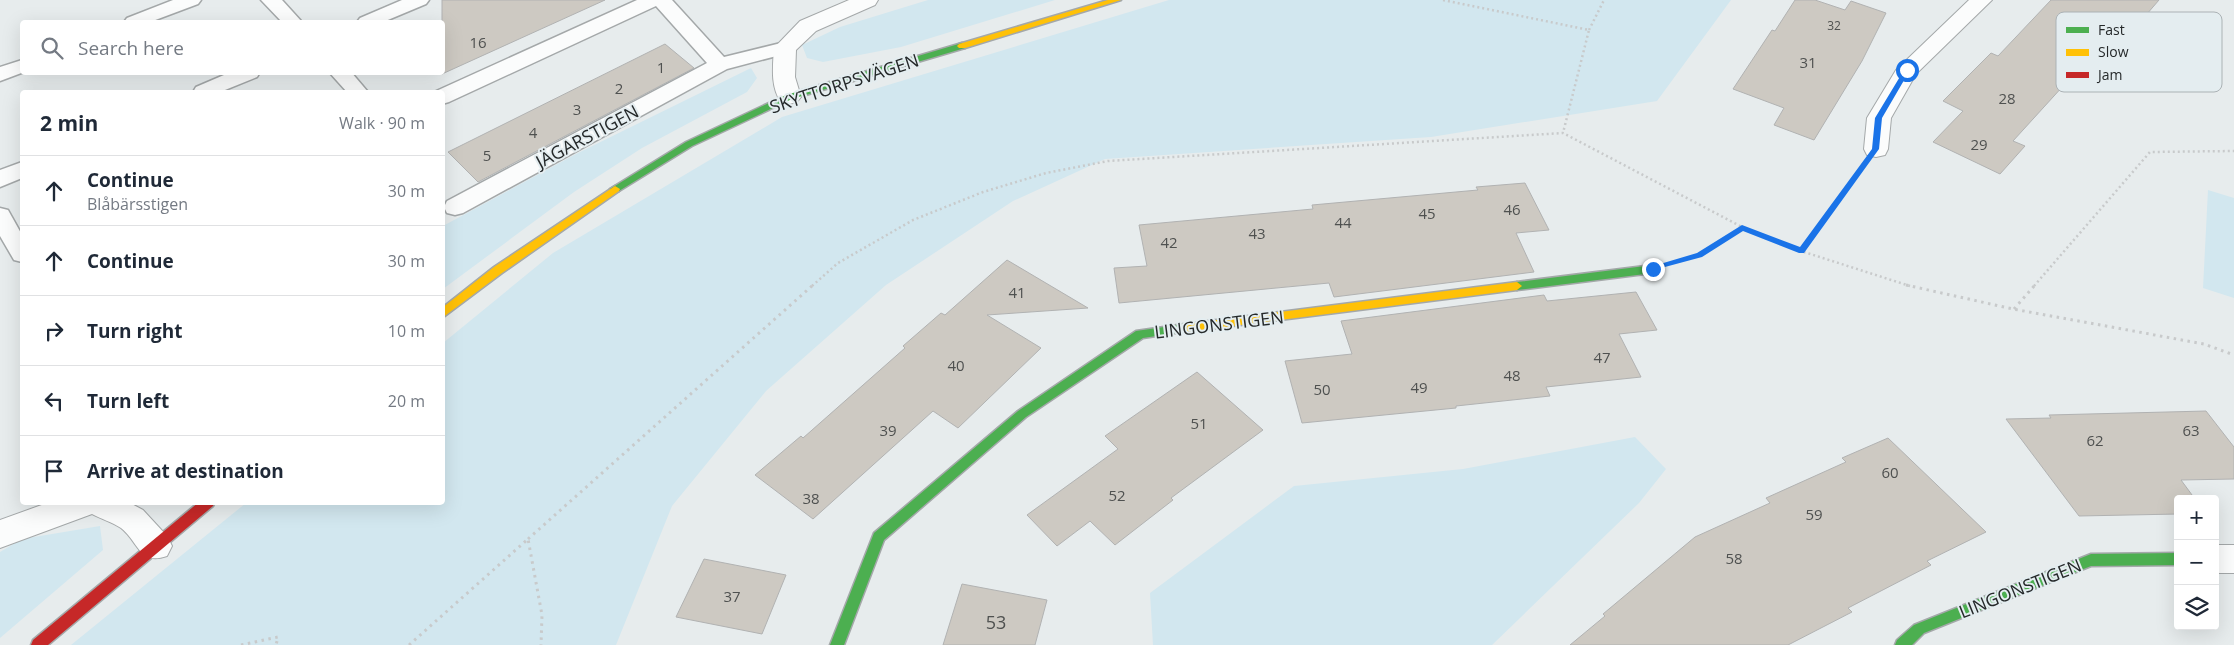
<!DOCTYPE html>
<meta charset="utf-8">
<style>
:root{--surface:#fff;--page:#f2f2f3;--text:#1f2937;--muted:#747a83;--line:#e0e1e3}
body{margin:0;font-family:"Open Sans",sans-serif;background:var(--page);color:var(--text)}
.controls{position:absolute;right:15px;bottom:15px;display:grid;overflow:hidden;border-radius:5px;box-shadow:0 5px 20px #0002}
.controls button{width:45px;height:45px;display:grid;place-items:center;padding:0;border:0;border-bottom:1px solid var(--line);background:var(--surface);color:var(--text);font:25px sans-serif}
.stop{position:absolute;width:15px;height:15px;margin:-11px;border:4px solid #1a73e8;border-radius:50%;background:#fff}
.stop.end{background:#1a73e8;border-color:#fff;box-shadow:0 1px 5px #0008}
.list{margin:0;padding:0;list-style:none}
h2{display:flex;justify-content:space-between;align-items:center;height:65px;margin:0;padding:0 20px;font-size:21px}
h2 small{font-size:16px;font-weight:400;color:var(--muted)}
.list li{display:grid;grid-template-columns:32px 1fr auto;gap:15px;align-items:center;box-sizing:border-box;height:70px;padding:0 20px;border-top:1px solid var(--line)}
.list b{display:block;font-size:19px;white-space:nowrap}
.list p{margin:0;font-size:16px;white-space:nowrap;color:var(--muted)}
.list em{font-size:16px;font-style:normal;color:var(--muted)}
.icon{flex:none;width:28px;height:28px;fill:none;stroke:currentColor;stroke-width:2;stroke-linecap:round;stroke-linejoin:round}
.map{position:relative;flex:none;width:2234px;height:645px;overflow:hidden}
.search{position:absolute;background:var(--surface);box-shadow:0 5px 20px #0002;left:20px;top:20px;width:425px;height:55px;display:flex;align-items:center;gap:12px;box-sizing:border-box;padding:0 18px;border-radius:5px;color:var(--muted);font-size:19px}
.panel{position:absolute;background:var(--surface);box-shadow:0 5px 20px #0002;left:20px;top:90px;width:425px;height:415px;border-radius:5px}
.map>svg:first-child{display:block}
</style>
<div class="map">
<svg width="2234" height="645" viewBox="0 0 2234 645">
<rect width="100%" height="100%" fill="#e7eced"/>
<path fill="#d2e7ef" d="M928,0H1055L901,47L823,62L807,58L802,45L840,27Z
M1169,0H1731L1657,101L1431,137L1105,159L1013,201L886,285L766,391L672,506L616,645H71L246,503L442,502L443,343L553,253L782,117Z
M751,68L757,78L747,92L642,148L574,192L443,289V226L576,154Z
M2208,190L2234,198V298L2203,288Z
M1635,437L1666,469L1639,503L1492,645H1153L1150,593L1294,486L1463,469Z
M100,526L103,550L0,638V552L22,539Z"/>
<path fill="#cdc9c2" stroke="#b1b2b2" d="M442,0H605L442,74Z
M1795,0H1815L1845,10L1851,1L1886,13L1862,61L1814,140L1774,125L1784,108L1733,89L1772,30L1775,31Z
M2051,0H2159L2115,51L2108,48L2072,89L2064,85L2013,141L2025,146L2000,174L1933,142L1963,111L1943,101L1991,53L1998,56Z
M665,44L694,68L478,182L448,152Z
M1525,183L1549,230L1516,233L1534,272L1334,297L1329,283L1119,303L1114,268L1147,266L1139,225L1313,209L1312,205L1478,190L1476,187Z
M1007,260L1088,308L987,315L1041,348L958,428L933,411L813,519L755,475L801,436L803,438L905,348L903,346L941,313L945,315Z
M1636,292L1657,330L1619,334L1641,377L1546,387L1550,396L1456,406V408L1302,423L1285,361L1352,354L1341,321L1544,295L1547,301Z
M1197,372L1263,430L1171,498L1173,500L1115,545L1090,521L1057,546L1027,515L1118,449L1105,436Z
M2206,411L2234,447V479L2181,480L2195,499H2178V514L2079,516L2006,419L2051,418L2049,415Z
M1888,438L1986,532L1927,561L1931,565L1848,608L1852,612L1788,645H1570L1605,616L1603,614L1695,537L1770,503L1766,498L1846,462L1842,458Z
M704,559L786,575L762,634L676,617Z
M962,584L1047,600L1035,645H943Z"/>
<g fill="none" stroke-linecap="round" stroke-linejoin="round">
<defs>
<path id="lane" d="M173,0H201L198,4L150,22H124L127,18Z
M261,0H282L302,22H282Z
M402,0H429L426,4L383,22H357L360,18Z
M637,0H672L724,57L785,42L792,44L795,48L792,52L727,69L463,213L455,215L447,213L444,207L447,201L707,63L656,6L449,102L442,104V92H434Z
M22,60V72H24L0,81V67Z
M231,72H260L257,77L220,92H193L196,87Z
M329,72H351L368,92H347Z
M22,162V178L0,187V170Z
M0,208L8,210L22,235V262L14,260L0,236Z"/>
<path id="street" d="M849,0H878L875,5L816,31L796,50L795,77L801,97L797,102L789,104L781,102C770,86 773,66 774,48L800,21Z
M1969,0H1992L1916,74L1891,118L1888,149L1885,155L1876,157L1867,155L1864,149L1867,118L1896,70Z
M50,502H128L143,510L167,536L172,546L167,556C139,566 139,542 121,528C112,522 101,519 92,514L0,548V520Z
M2215,545H2234V573H2215Z"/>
<path id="fast" d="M962,43L965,44V48L792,99L692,146L619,191H611L610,189L686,142L786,95Z
M1653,265L1658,269L1653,273L1517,290L1512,286L1517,282Z
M1185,324L1189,325L1191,328L1189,331L1143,338L1026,417L884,540L844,645H830L874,533L1018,411L1136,331Z
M2178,553V565L2091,566L1924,633L1912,645H1895L1897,640L1914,625L2091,554Z"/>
<path id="slow" d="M1108,0H1121L965,48H959L957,46L959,44Z
M615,186L620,189L619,191L502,273L442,318V308L494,267Z
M1517,282L1522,286L1517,290L1185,332L1181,331L1179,328L1181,325L1185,324Z"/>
<path id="jam" d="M199,502H215L213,506L48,645H31L33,640Z"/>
</defs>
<use href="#lane" stroke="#a4a8a9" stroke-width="3"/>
<use href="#street" stroke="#a4a8a9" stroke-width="2"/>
<use href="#fast" stroke="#a4a8a9" stroke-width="3"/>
<use href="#slow" stroke="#a4a8a9" stroke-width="3"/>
<use href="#jam" stroke="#a4a8a9" stroke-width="3"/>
<path stroke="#c8cacb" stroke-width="2.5" stroke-dasharray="2 3" stroke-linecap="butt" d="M1443,0L1589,30L1563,133
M1589,30L1604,0
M1801,251L1857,175
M1687,259L1699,255L1742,228
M812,286L838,263L913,220L983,192L1046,173L1108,161L1563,133L1742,227L1801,251L1910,286
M2034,286L2150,152L2234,151"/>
<path stroke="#c8cacb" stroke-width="3" stroke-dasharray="2.5 4.5" stroke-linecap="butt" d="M1906,285L2013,309L2204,344L2234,355
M2014,309L2035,285
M528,539L813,285
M241,645L278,637L276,645
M409,645L528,539L542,615L541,645"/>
<use href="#lane" fill="#fbfcfc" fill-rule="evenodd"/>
<use href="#street" fill="#fbfcfc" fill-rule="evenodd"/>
<use href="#fast" fill="#4caf50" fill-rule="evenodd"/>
<use href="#slow" fill="#ffc107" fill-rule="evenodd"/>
<use href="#jam" fill="#c62828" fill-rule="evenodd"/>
</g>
<path fill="#1a73e8" d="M1907,68L1910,70L1882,118L1879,149L1804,253H1799L1743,231L1702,257L1650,271V267L1697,253L1742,225L1800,247L1872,149L1875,118L1904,70Z"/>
<g text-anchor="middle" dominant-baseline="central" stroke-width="4" stroke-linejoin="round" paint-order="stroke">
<g font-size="12" fill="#4f5150">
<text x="1834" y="25">32</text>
</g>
<g font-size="15" fill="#4f5150">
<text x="478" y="42">16</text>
<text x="1808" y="62">31</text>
<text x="661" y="67">1</text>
<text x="619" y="88">2</text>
<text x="2007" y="98">28</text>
<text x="577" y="109">3</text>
<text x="533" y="132">4</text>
<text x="1979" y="144">29</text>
<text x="487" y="155">5</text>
<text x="1512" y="209">46</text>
<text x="1427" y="213">45</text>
<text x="1343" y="222">44</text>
<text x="1257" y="233">43</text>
<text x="1169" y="242">42</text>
<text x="1017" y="292">41</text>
<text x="1602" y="357">47</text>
<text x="956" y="365">40</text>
<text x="1512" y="375">48</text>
<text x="1419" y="387">49</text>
<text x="1322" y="389">50</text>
<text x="1199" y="423">51</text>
<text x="888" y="430">39</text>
<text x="2191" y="430">63</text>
<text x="2095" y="440">62</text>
<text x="1890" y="472">60</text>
<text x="1117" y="495">52</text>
<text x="811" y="498">38</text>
<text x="1814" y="514">59</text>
<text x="1734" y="558">58</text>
<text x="732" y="596">37</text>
</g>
<g font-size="18" fill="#25292a" stroke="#e4edf0">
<text transform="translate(844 83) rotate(-18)">SKYTTORPSVÄGEN</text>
<text transform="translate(587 136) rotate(-28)">JÄGARSTIGEN</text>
<text transform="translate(1219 324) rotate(-7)">LINGONSTIGEN</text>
<text transform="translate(2020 588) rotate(-22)">LINGONSTIGEN</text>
</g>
<g font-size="18" fill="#4f5150">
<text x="996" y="622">53</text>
</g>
</g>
<rect x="2056" y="12" width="166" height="80" rx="8" fill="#e4edf0" stroke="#abb2b5" stroke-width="1"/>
<rect x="2066" y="27" width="23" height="6" fill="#4caf50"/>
<rect x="2066" y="49" width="23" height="7" fill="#ffc107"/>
<rect x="2066" y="72" width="23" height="6" fill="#c62828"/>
<g font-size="14" fill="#25292a">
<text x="2098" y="35">Fast</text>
<text x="2098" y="57">Slow</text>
<text x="2098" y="80">Jam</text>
</g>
</svg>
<div class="controls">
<button>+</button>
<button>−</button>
<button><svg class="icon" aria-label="layers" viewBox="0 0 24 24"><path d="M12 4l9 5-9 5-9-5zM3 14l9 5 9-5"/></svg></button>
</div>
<div class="stop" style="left:1907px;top:70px"></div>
<div class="stop end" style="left:1653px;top:269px"></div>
<div class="search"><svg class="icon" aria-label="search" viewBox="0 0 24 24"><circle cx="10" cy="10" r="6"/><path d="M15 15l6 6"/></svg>Search here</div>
<section class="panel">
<h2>2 min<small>Walk · 90 m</small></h2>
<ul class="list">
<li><svg class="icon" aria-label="ahead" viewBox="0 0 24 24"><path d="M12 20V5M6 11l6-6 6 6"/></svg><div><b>Continue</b><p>Blåbärsstigen</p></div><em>30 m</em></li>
<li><svg class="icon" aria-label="ahead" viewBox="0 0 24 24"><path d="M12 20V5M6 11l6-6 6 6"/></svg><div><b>Continue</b></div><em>30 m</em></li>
<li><svg class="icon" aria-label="right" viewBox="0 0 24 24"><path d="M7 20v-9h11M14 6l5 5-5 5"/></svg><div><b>Turn right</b></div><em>10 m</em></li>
<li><svg class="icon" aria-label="left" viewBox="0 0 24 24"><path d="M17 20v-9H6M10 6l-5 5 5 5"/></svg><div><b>Turn left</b></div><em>20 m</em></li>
<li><svg class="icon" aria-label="arrive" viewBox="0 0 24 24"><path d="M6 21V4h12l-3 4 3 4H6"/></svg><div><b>Arrive at destination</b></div></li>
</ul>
</section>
</div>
